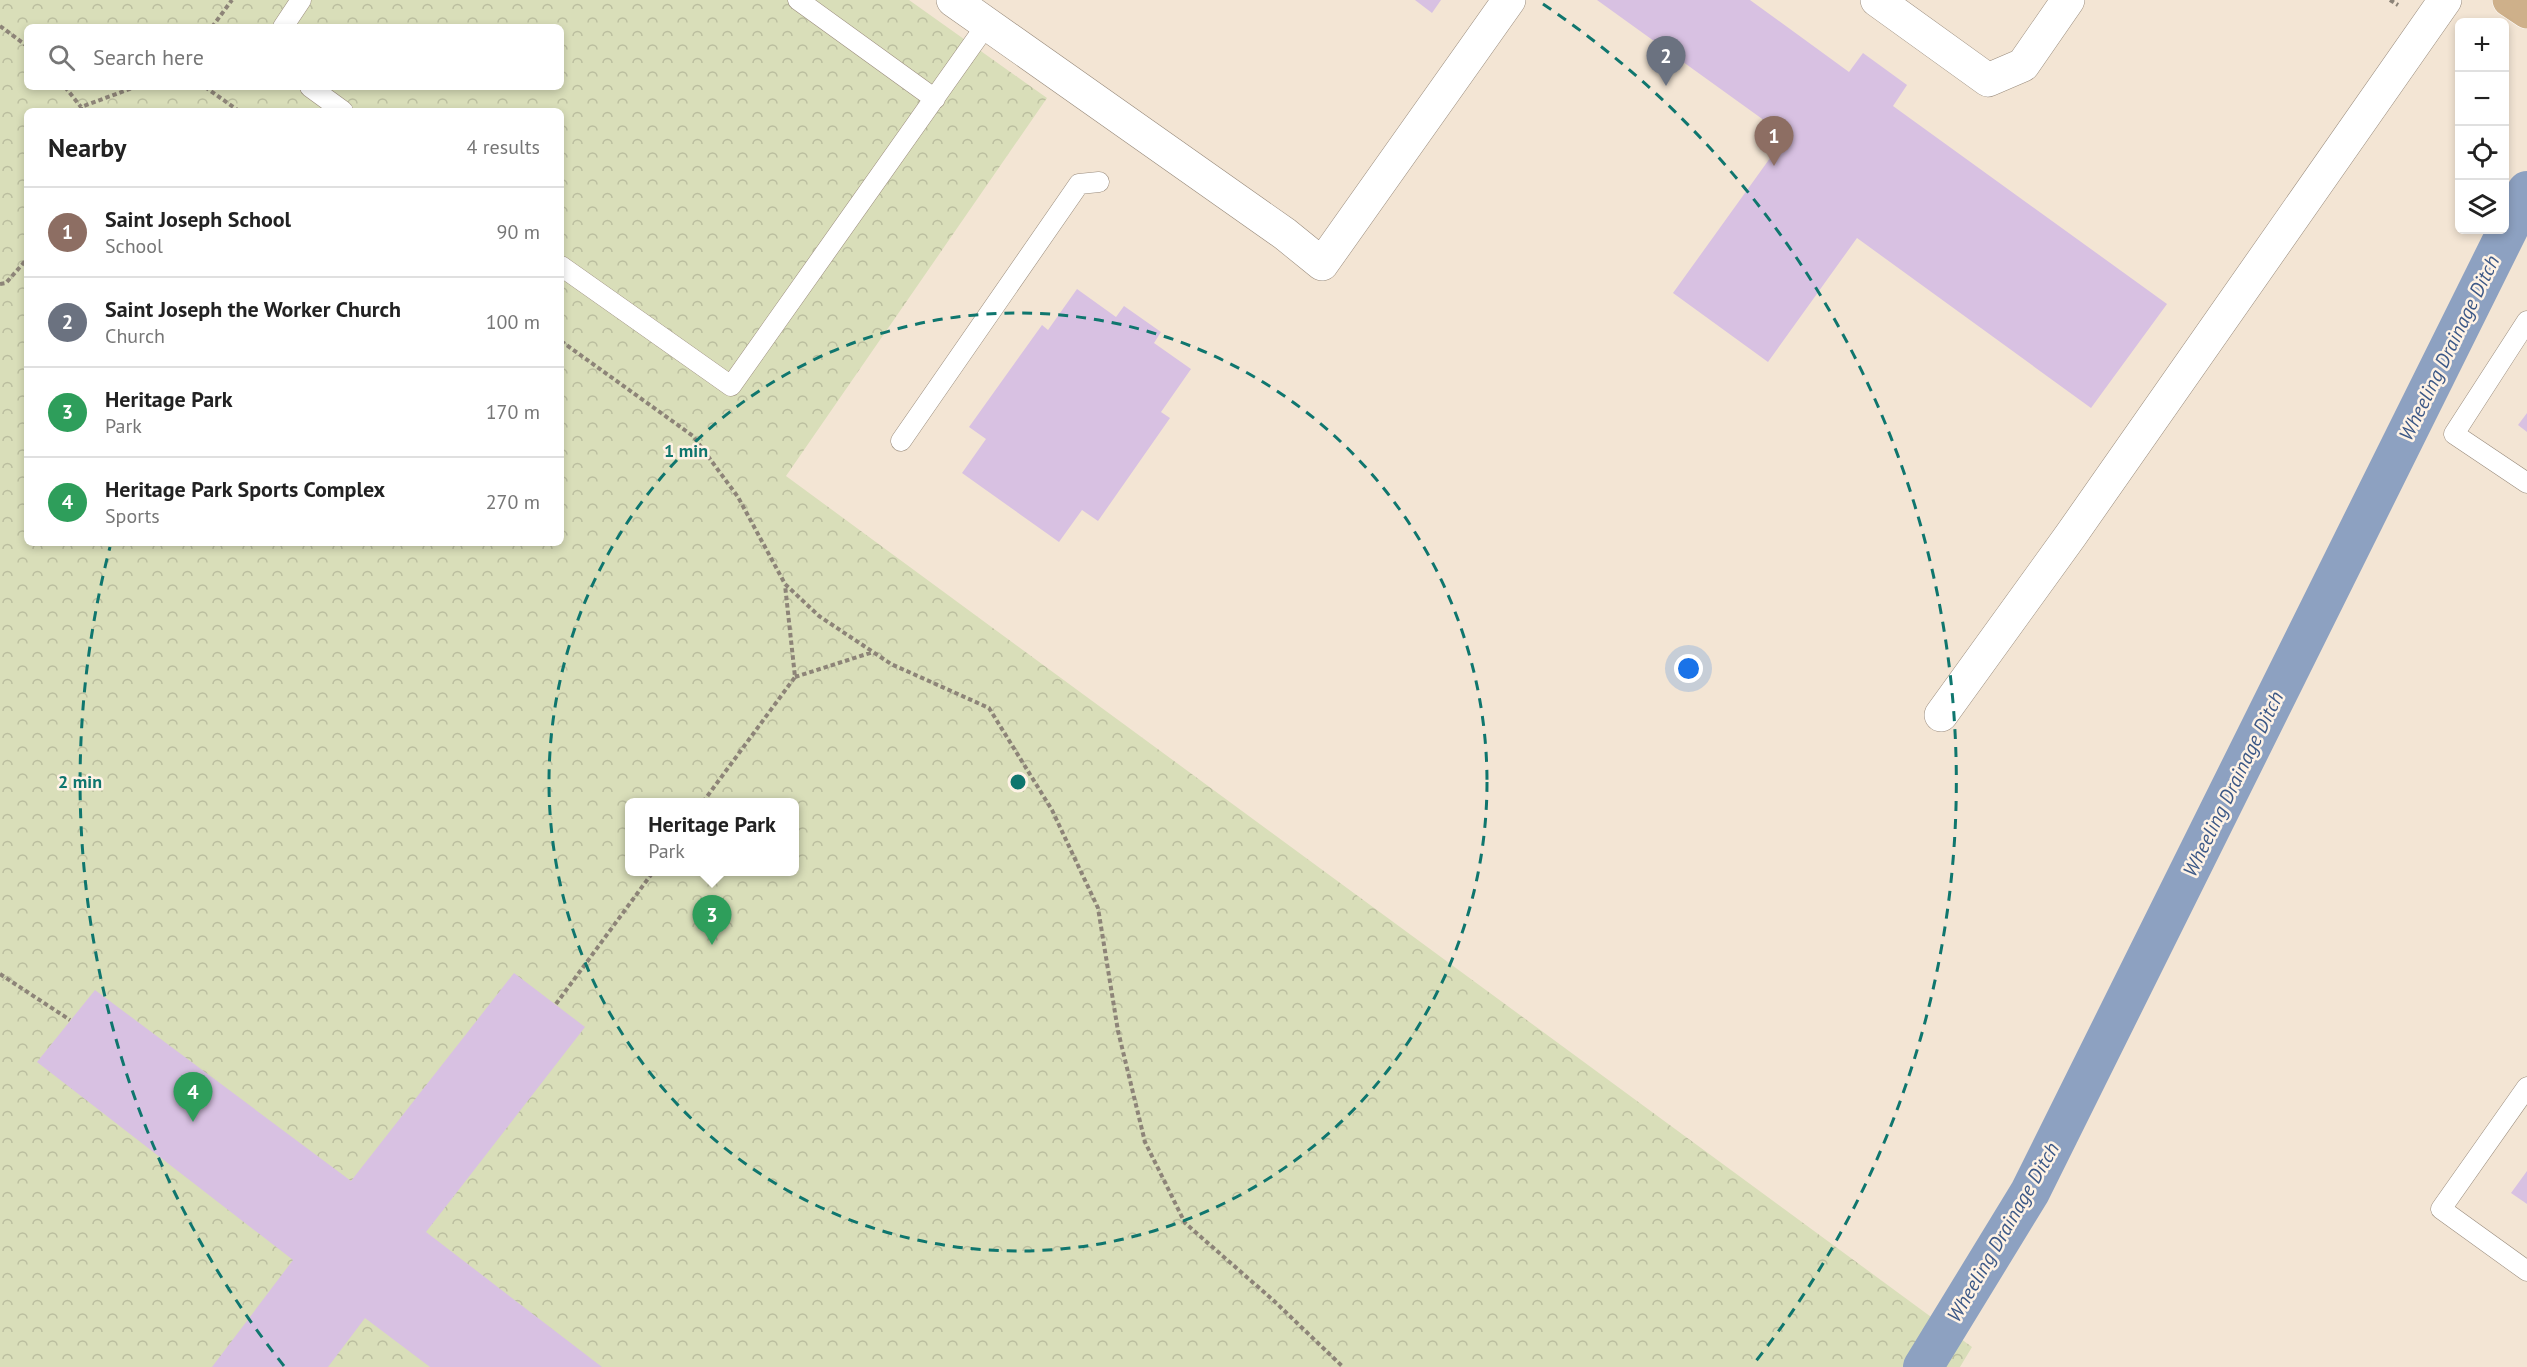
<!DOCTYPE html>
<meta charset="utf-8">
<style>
:root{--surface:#fff;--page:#f2f2f2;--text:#222;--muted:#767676;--line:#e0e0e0;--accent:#3a8024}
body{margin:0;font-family:"PT Sans",sans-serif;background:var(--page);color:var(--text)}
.controls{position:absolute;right:18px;top:18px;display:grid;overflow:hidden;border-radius:9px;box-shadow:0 3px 9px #0003}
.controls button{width:54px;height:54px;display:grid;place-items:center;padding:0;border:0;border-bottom:2px solid var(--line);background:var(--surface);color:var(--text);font:30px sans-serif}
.you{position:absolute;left:1689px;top:669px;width:21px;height:21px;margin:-15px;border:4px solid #fff;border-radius:50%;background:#1a73e8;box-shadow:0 0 0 9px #1a73e833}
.badge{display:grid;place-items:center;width:39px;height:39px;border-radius:50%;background:var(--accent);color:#fff;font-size:20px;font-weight:700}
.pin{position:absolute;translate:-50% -50px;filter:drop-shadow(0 2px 3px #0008)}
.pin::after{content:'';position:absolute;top:32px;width:21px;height:18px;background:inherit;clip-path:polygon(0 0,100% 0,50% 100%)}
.popup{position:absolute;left:625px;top:798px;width:174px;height:78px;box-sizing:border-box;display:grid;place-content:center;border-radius:9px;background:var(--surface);filter:drop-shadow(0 2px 4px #0005);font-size:20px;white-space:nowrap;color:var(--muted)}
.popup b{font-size:22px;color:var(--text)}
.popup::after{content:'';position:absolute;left:50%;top:100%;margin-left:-12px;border:12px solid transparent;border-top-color:var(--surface)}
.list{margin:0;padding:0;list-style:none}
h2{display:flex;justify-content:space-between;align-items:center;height:78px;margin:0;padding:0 24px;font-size:26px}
h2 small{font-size:20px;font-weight:400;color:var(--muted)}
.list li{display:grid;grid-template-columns:39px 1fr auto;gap:18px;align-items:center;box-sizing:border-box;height:90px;padding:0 24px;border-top:2px solid var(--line)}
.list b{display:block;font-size:22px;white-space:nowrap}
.list p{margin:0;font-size:20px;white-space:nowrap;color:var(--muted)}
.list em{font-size:20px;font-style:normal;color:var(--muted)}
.icon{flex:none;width:33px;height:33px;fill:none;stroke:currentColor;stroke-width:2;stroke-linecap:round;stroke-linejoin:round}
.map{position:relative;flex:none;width:2527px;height:1367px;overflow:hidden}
.search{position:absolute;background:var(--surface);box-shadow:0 3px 9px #0003;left:24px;top:24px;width:540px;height:66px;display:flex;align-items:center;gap:15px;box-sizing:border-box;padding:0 21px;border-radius:9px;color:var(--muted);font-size:22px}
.panel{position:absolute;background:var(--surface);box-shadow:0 3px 9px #0003;left:24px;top:108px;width:540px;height:438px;border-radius:9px}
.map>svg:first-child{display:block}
</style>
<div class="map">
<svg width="2527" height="1367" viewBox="0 0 2527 1367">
<defs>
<pattern id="park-crowns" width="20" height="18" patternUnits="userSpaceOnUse" patternTransform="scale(1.5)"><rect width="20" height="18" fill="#d9deb9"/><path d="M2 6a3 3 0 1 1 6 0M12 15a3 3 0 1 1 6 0" fill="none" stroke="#bbbe9f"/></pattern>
</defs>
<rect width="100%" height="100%" fill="#f3e5d4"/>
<path fill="url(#park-crowns)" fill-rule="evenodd" d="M0,0H909L1047,98L786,476L1972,1347L1960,1367H0ZM27,27H561V87H27ZM27,111H561V543H27ZM630,802H795V872H630Z"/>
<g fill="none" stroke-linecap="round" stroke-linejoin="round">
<path stroke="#8da1c1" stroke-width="40" d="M1923,1367L2030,1192L2527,191"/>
</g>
<path fill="#d8c1e2" d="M1415,0H1441L1432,13Z
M1597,0H1750L1849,72L1863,53L1907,85L1893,106L2167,304L2091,408L1857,238L1768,362L1673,293L1786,136Z
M1077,289L1116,317L1124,306L1161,332L1154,343L1191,369L1161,412L1170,418L1098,521L1082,510L1059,542L962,473L986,439L969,427L1042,325L1048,330Z
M2527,413V432L2518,425Z
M514,973L585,1027L426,1232L602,1367H430L365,1318L328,1367H212L293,1260L37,1062L95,990L351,1181Z
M2527,1171V1204L2511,1193Z"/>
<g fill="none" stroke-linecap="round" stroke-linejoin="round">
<defs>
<path id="lane" d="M798,0L935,99
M283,27L301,0
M310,87L343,111
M561,266L731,386L987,24
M2527,321L2454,434L2527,483
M901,441L1079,184L1099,182
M2527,1087L2441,1209L2527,1271"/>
<path id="street" d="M953,0L1285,234L1322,264L1509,0
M1877,0L1988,80L2023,65L2068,0
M1941,715L2071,535L2445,0"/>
<path id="primary" d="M2509,0L2527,12"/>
</defs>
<use href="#lane" stroke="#998b7c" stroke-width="21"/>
<use href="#street" stroke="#998b7c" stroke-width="34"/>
<use href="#primary" stroke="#fff" stroke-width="34"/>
<path stroke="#8d8478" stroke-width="4" stroke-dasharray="4.5 3" stroke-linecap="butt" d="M2390,0L2398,5
M0,26L27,46
M212,27L232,0
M65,87L81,107
M205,87L239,111
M81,111V107L135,87
M0,284L6,283L27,259
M561,341L693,436L738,497L785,584L819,616L891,664L989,708L1052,810L1098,908L1118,1031L1145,1142L1185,1223L1273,1300L1343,1367
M795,677L873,652
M703,802L795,677L785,585
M0,974L70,1020
M556,1004L653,872"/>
<use href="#lane" stroke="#fff" stroke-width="20"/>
<use href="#street" stroke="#fff" stroke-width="33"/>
<use href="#primary" stroke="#ceb08a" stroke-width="33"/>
</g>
<g fill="none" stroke="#0f766e" stroke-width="3" stroke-dasharray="10 8">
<circle cx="1018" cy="782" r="469"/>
<path d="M284 1366A938 938 0 0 1 110 547M1543 4A938 938 0 0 1 1752 1366"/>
</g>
<g text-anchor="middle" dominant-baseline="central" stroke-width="5" stroke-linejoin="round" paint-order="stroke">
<g font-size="20" font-style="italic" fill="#3c5886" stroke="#fef2e5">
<text transform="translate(2449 348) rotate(-64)">Wheeling Drainage Ditch</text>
<text transform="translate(2233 784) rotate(-64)">Wheeling Drainage Ditch</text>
<text transform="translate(2003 1232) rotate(-60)">Wheeling Drainage Ditch</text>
</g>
</g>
<circle cx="1018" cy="782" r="9" fill="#0f766e" stroke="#fef2e5" stroke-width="3"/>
<g font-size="18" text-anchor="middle" font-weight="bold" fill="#0f766e" stroke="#fef2e5" stroke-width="5" stroke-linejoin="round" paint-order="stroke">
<text x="686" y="457">1 min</text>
<text x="80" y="788">2 min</text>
</g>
</svg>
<div class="controls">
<button>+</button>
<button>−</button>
<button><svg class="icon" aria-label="locate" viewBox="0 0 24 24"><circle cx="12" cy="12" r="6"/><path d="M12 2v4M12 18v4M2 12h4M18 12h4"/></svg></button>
<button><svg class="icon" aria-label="layers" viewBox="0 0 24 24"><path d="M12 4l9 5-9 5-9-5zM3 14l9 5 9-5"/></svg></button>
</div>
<div class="you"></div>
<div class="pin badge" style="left:1774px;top:166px;background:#8d6e63">1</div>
<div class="pin badge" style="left:1666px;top:86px;background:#6b7280">2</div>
<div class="pin badge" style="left:712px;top:945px;background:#2e9e5b">3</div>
<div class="popup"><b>Heritage Park</b>Park</div>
<div class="pin badge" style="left:193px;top:1122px;background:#2e9e5b">4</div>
<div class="search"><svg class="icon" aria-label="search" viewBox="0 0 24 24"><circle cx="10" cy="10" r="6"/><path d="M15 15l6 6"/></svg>Search here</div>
<section class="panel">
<h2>Nearby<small>4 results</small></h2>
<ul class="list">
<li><span class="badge" style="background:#8d6e63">1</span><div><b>Saint Joseph School</b><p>School</p></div><em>90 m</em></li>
<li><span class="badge" style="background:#6b7280">2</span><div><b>Saint Joseph the Worker Church</b><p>Church</p></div><em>100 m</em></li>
<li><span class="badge" style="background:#2e9e5b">3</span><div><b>Heritage Park</b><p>Park</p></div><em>170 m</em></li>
<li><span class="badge" style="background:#2e9e5b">4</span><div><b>Heritage Park Sports Complex</b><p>Sports</p></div><em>270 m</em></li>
</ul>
</section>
</div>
